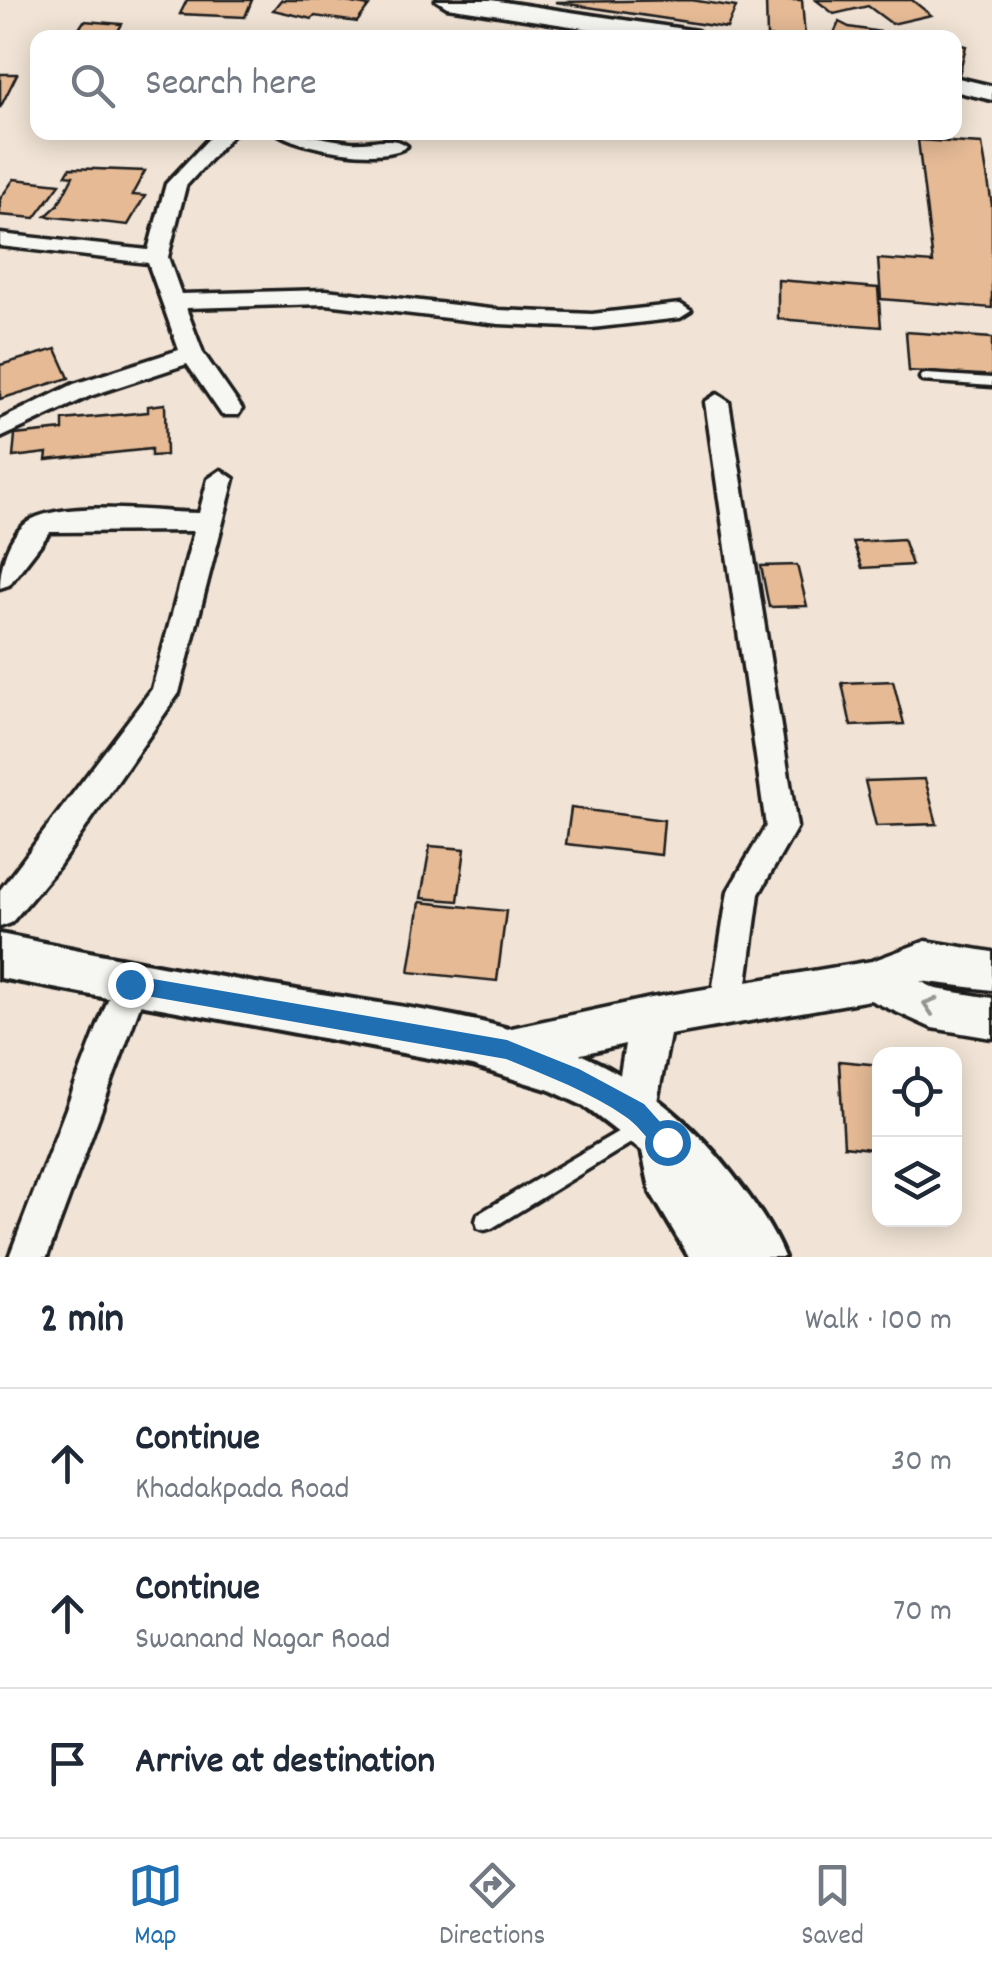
<!DOCTYPE html>
<meta charset="utf-8">
<style>
:root{--surface:#fff;--page:#f6f6f7;--text:#1f2937;--muted:#747a83;--line:#e0e1e3;--accent:#1f6fb2}
body{margin:0;font-family:Dekko,sans-serif;background:var(--page);color:var(--text)}
.controls{position:absolute;right:30px;bottom:30px;display:grid;overflow:hidden;border-radius:20px;box-shadow:0 5px 25px #0003}
.controls button{width:90px;height:90px;display:grid;place-items:center;padding:0;border:0;border-bottom:2px solid var(--line);background:var(--surface);color:var(--text);font:50px sans-serif}
.stop{position:absolute;width:30px;height:30px;margin:-22px;border:8px solid #1f6fb2;border-radius:50%;background:#fff}
.stop.end{background:#1f6fb2;border-color:#fff;box-shadow:0 2px 10px #0008}
.list{margin:0;padding:0;list-style:none}
h2{display:flex;justify-content:space-between;align-items:center;height:130px;margin:0;padding:0 40px;font-size:42px}
h2 small{font-size:32px;font-weight:400;color:var(--muted)}
.list li{display:grid;grid-template-columns:65px 1fr auto;gap:30px;align-items:center;box-sizing:border-box;height:150px;padding:0 40px;border-top:2px solid var(--line)}
.list b{display:block;font-size:38px;white-space:nowrap}
.list p{margin:0;font-size:32px;white-space:nowrap;color:var(--muted)}
.list em{font-size:32px;font-style:normal;color:var(--muted)}
.icon{flex:none;width:55px;height:55px;fill:none;stroke:currentColor;stroke-width:2;stroke-linecap:round;stroke-linejoin:round}
.map{position:relative;flex:none;width:992px;height:1257px;overflow:hidden}
.search{position:absolute;background:var(--surface);box-shadow:0 5px 25px #0003;left:30px;right:30px;top:30px;height:110px;display:flex;align-items:center;gap:25px;box-sizing:border-box;padding:0 35px;border-radius:20px;color:var(--muted);font-size:38px}
.sheet{height:580px;background:var(--surface)}
nav{display:flex;justify-content:space-around;align-items:center;box-sizing:border-box;height:140px;border-top:2px solid var(--line);background:var(--surface);font-size:28px;color:var(--muted)}
nav a{display:grid;justify-items:center;gap:5px}
nav .on{color:var(--accent)}
.map>svg:first-child{display:block}
</style>
<div class="map">
<svg width="992" height="1257" viewBox="0 0 992 1257">
<rect width="100%" height="100%" fill="#f1e4d6"/>
<filter id="ink" filterUnits="userSpaceOnUse"><feTurbulence type="fractalNoise" baseFrequency=".01" numOctaves="2"/><feDisplacementMap in="SourceGraphic" scale="20" xChannelSelector="R" yChannelSelector="G"/><feConvolveMatrix kernelMatrix="1 2 1 2 8 2 1 2 1" color-interpolation-filters="sRGB"/></filter>
<g filter="url(#ink)">
<path fill="#e5ba95" stroke="#1c1c1c" stroke-width="2.5" d="M187,0H252L245,17L180,14Z
M281,0H334L369,6L357,22L315,16L312,19L273,10Z
M691,0L736,7L727,28L555,2Z
M766,0H802L805,38L767,37Z
M816,0H912L931,15L892,24L868,6L834,14Z
M84,21L122,24L114,38H73Z
M839,22L849,27L919,38H832Z
M954,44L966,46L958,79L954,78Z
M0,74H17L0,108Z
M918,140L982,144L992,205V308L881,299L878,259L933,263Z
M70,168L145,171L132,195L145,196L128,225L46,216L58,205L73,176L66,175Z
M14,179L60,184L35,218L0,215V199Z
M778,280L878,288L881,327L778,319Z
M906,332L992,338V377L909,371Z
M56,349L69,378L0,399V365Z
M165,404L166,455L151,456V449L46,460L47,453L13,457L15,435L63,430V420L148,412V406Z
M903,539L912,565L862,568L853,542Z
M797,565L807,606L769,607L761,566Z
M893,681L904,724L851,726L842,683Z
M925,779L937,824L876,826L865,781Z
M571,808L664,820L661,855L566,844Z
M430,846L465,849L458,901L421,898Z
M420,902L506,911L497,981L409,972Z
M839,1061L880,1065V1150L844,1146Z"/>
<g fill="none" stroke-linecap="round" stroke-linejoin="round">
<defs>
<path id="service" d="M926,374L992,378V386L922,381L920,378L922,375Z
M638,1120L644,1123L647,1129L644,1135L492,1228L485,1230L478,1228L476,1221L478,1214Z"/>
<path id="minor" d="M215,132H235L186,186L168,257L181,294L326,290L499,310L592,314L680,304L691,311L680,318L592,328L499,324L326,304L186,308L203,353L242,409L238,415H222L187,364L90,396L0,438V420L74,384L179,350L148,263L0,246V234L148,250L166,184Z
M276,132C302,132 324,139 350,142C369,144 392,134 407,146C386,164 296,148 276,132Z
M717,394L729,402L797,827L759,894L744,1005L739,1016L727,1021L715,1016L710,1005L728,891L766,826L705,402Z
M221,470L234,479L179,693L59,866L11,923L0,927V890L152,689L194,531L50,532L9,585L0,588C0,563 10,528 37,517C77,501 155,512 199,513L208,479Z
M131,969L143,973L148,984L47,1257H9L114,984L119,973Z"/>
<path id="tertiary" d="M436,0H491L697,31L708,38H649L447,7Z
M954,77L992,86V100L954,91Z
M926,941L992,952V990L920,981L936,989L992,998V1038L932,1028L870,1000L670,1035L652,1127L636,1133L620,1127L614,1111L625,1044L507,1071L492,1065L485,1050L492,1035L507,1029L651,998L872,961Z"/>
<path id="secondary" d="M0,934C97,954 194,973 291,989C463,1018 616,1024 732,1174C752,1200 772,1227 784,1257H689L651,1193L642,1151L584,1106L550,1090L472,1066L0,978Z"/>
</defs>
<use href="#service" stroke="#1c1c1c" stroke-width="7"/>
<use href="#minor" stroke="#1c1c1c" stroke-width="7"/>
<use href="#tertiary" stroke="#1c1c1c" stroke-width="7"/>
<use href="#secondary" stroke="#1c1c1c" stroke-width="8"/>
<use href="#service" fill="#f6f6f2" fill-rule="evenodd"/>
<use href="#minor" fill="#f6f6f2" fill-rule="evenodd"/>
<use href="#tertiary" fill="#f6f6f2" fill-rule="evenodd"/>
<use href="#secondary" fill="#f6f6f2" fill-rule="evenodd"/>
</g>
<defs><path id="oneway-chevron" d="M-2-3.5L2.5 0L-2 3.5" fill="none" stroke-width="1.6" stroke-linecap="round" stroke-linejoin="round" transform="scale(2.5)"/></defs>
<use stroke="#949492" href="#oneway-chevron" transform="translate(930 1005) rotate(-162)"/>
</g>
<path fill="#1f6fb2" d="M130,975L507,1040L579,1069L644,1104L678,1142L667,1153C650,1146 641,1127 626,1117C590,1092 547,1076 506,1059L130,993L121,984Z"/>
</svg>
<div class="controls">
<button><svg class="icon" aria-label="locate" viewBox="0 0 24 24"><circle cx="12" cy="12" r="6"/><path d="M12 2v4M12 18v4M2 12h4M18 12h4"/></svg></button>
<button><svg class="icon" aria-label="layers" viewBox="0 0 24 24"><path d="M12 4l9 5-9 5-9-5zM3 14l9 5 9-5"/></svg></button>
</div>
<div class="stop" style="left:667px;top:1142px"></div>
<div class="stop end" style="left:130px;top:984px"></div>
<div class="search"><svg class="icon" aria-label="search" viewBox="0 0 24 24"><circle cx="10" cy="10" r="6"/><path d="M15 15l6 6"/></svg>Search here</div>
</div>
<section class="sheet">
<h2>2 min<small>Walk · 100 m</small></h2>
<ul class="list">
<li><svg class="icon" aria-label="ahead" viewBox="0 0 24 24"><path d="M12 20V5M6 11l6-6 6 6"/></svg><div><b>Continue</b><p>Khadakpada Road</p></div><em>30 m</em></li>
<li><svg class="icon" aria-label="ahead" viewBox="0 0 24 24"><path d="M12 20V5M6 11l6-6 6 6"/></svg><div><b>Continue</b><p>Swanand Nagar Road</p></div><em>70 m</em></li>
<li><svg class="icon" aria-label="arrive" viewBox="0 0 24 24"><path d="M6 21V4h12l-3 4 3 4H6"/></svg><div><b>Arrive at destination</b></div></li>
</ul>
</section>
<nav>
<a class="on"><svg class="icon" aria-label="map" viewBox="0 0 24 24"><path d="M3 6l6-2 6 2 6-2v14l-6 2-6-2-6 2zM9 4v14M15 6v14"/></svg>Map</a>
<a><svg class="icon" aria-label="directions" viewBox="0 0 24 24"><path d="M12 3l9 9-9 9-9-9zM9 14v-3h6M13 9l2 2-2 2"/></svg>Directions</a>
<a><svg class="icon" aria-label="saved" viewBox="0 0 24 24"><path d="M7 4h10v16l-5-4-5 4z"/></svg>Saved</a>
</nav>
